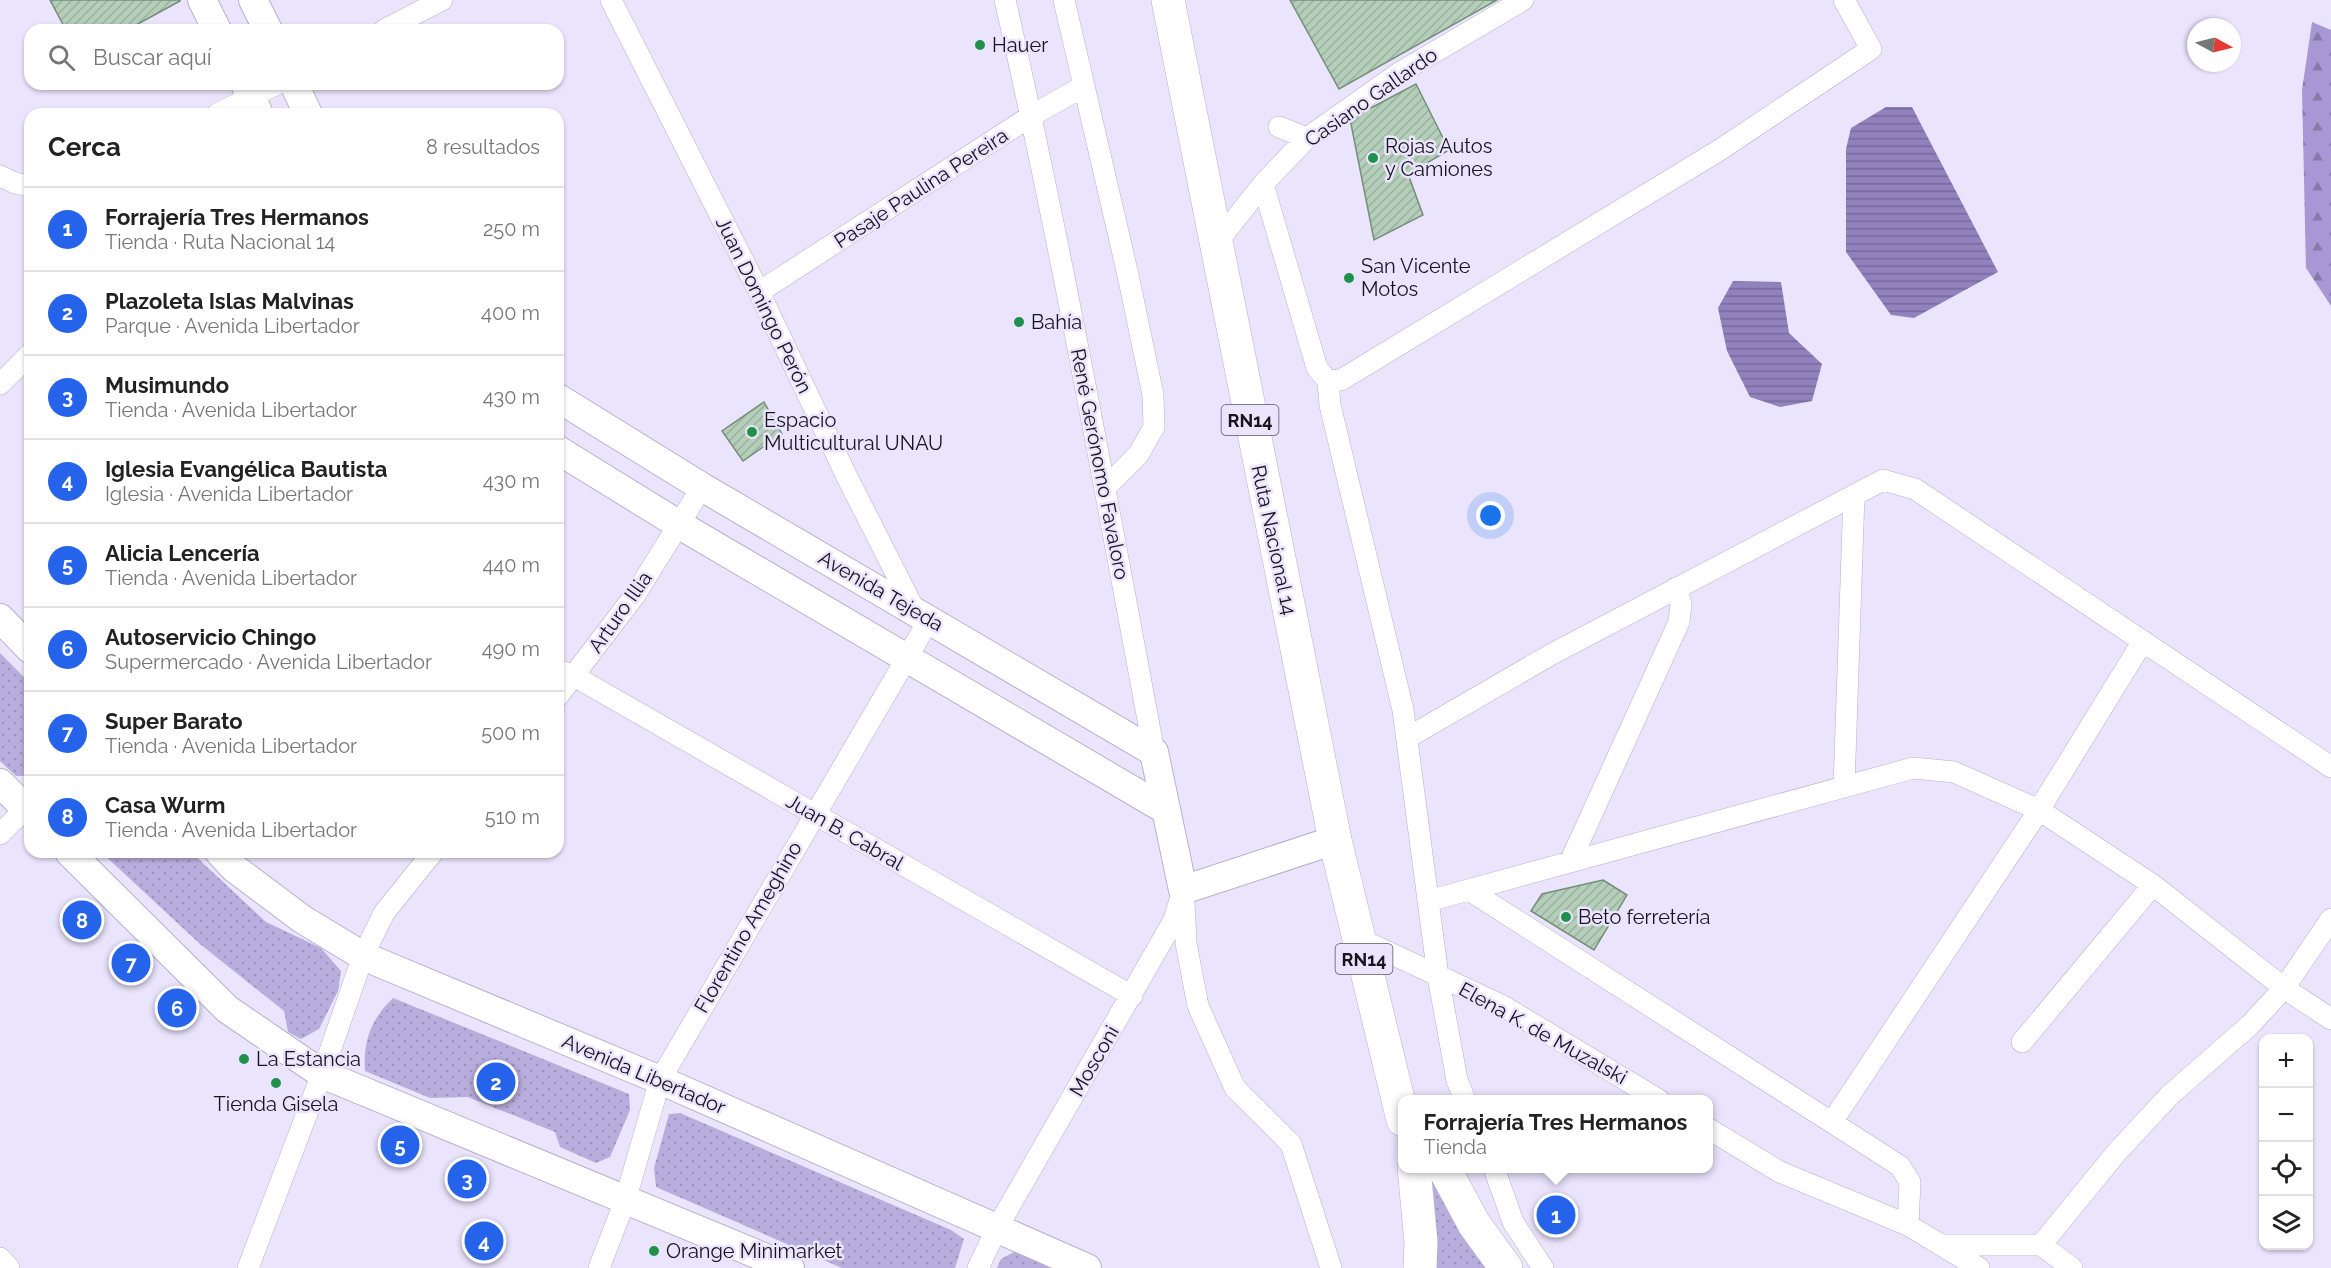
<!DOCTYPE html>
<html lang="es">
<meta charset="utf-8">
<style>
:root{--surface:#fff;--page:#f6f6f6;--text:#222;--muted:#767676;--line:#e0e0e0;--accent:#2563eb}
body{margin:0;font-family:Raleway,sans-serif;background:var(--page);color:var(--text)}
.controls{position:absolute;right:18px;bottom:18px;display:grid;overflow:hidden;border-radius:12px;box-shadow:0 2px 4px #0004}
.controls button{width:54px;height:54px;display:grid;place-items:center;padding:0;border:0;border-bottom:2px solid var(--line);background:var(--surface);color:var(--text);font:30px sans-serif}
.compass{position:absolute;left:2187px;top:18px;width:54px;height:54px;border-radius:50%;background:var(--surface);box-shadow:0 2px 4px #0004;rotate:97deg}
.you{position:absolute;left:1491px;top:516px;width:21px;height:21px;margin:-15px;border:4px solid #fff;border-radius:50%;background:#1a73e8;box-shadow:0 0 0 9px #1a73e833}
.badge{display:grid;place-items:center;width:39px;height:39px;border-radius:50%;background:var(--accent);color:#fff;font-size:20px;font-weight:700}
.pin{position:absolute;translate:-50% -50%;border:3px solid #fff;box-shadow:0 2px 6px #0006}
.popup{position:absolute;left:1398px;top:1095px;width:315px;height:78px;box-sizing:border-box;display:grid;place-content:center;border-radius:12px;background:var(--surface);filter:drop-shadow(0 2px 4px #0005);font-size:20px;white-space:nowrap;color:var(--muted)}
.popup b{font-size:22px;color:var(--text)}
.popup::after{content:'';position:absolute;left:50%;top:100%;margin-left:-12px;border:12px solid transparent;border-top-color:var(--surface)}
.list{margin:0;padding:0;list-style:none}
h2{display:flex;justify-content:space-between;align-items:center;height:78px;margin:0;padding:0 24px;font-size:26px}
h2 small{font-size:20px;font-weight:400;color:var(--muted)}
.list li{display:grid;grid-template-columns:39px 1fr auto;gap:18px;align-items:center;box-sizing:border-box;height:84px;padding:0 24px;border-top:2px solid var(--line)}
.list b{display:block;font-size:22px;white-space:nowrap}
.list p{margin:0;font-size:20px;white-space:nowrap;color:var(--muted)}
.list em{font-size:20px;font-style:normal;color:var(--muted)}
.icon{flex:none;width:33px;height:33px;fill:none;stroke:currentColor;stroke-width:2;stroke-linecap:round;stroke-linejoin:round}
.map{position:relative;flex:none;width:2331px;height:1268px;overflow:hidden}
.search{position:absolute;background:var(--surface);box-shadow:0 2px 4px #0004;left:24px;top:24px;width:540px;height:66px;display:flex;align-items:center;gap:15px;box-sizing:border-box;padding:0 21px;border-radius:18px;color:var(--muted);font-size:22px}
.panel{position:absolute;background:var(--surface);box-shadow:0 2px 4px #0004;left:24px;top:108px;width:540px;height:750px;border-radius:18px}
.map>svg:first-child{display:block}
</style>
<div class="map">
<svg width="2331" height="1268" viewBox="0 0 2331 1268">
<defs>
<pattern id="grass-dots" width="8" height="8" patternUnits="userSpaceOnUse" patternTransform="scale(1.5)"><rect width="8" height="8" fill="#b8addc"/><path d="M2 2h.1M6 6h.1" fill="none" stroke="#9d94bc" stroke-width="1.8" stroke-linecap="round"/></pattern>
<pattern id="forest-firs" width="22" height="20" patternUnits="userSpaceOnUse" patternTransform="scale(1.5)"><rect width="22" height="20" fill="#a797d4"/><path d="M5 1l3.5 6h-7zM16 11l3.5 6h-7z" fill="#877aab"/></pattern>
<pattern id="water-rules" width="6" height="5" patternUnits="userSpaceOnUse" patternTransform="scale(1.5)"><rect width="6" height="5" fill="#9182bd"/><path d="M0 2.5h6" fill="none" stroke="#756999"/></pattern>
<pattern id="building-hatch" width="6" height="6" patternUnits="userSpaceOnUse" patternTransform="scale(1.5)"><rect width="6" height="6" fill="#b4ceb9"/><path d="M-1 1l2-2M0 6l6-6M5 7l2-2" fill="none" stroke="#9ab09f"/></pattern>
</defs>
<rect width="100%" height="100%" fill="#eae5fd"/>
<path fill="url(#grass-dots)" d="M0,653L30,683V776H16L0,761Z
M101,852H191L266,922L321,948L341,971L338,991L319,1029L301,1039L288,1032L284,1011L200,944Z
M393,998L629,1094L630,1110L610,1157L596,1163L560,1147L555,1132L468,1097L430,1098L365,1071C363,1041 371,1019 393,998Z
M680,1113L951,1230L964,1239L955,1268H842L656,1187L654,1168L669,1114Z
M1431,1169L1489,1268H1430Z
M1016,1251L1063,1268H997L1001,1259Z"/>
<path fill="url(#forest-firs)" d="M2312,22L2331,30V306L2306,268L2302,90Z"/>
<path fill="url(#water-rules)" d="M1886,107H1912L1998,272L1914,318L1891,315L1846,252V149L1851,128Z
M1733,281L1781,282L1789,333L1822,364L1812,401L1780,407L1750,397L1727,351L1718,308Z"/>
<path fill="url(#building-hatch)" stroke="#758e7a" stroke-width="1.5" d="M50,0H180V1L127,30H66Z
M1290,0H1497L1339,89Z
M1416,84L1449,150L1408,174L1423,215L1374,240L1350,119Z
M764,402L782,434L743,461L722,431Z
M1603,880L1627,895L1594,950L1531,911L1542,894Z"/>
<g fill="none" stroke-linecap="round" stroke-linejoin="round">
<defs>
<path id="minor" d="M611,0L759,292L847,477L915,611
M1005,0C1062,249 1107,501 1154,752
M1064,0L1128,275L1153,395L1154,427L1138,455L1105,488
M384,30L442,0
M217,114L277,84
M1279,127L1307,138
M0,176L15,183L30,186
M1263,184L1317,368L1328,381L1330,405L1403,710L1438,976L1457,1080L1465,1100
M1215,245L1263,184L1307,138L1399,73L1523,0
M759,292L1031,116L1084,86
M1328,381L1341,380L1718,151L1871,49L1844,0
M0,384L30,354
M558,670L574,676L1132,996
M558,696L635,595L702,487
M1407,738L1552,654L1883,480L1915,489L2331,767
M1844,787L1854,495
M0,834L30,804
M1570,862L1679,622L1681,604L1676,588
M1469,890L1900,1166L1910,1182L1908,1225
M1428,901L1913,768L1954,772L2039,810L2153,885L2284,988L2331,1019
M1184,902L1186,943L1198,1006L1235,1088L1291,1144L1331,1268
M1360,939L1503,1006L1659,1100
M2022,1042L2153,885
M1832,1122L2039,810L2143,641
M1709,1129L1780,1172L1908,1225L1979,1268
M1494,1168L1513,1222L1543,1268
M1944,1245H2041L2117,1152L2170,1095L2250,1025L2284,988L2331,919
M2041,1245L2072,1268
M0,1258L9,1268
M248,1268L322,1074L363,956L384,913L433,852
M599,1268L625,1201L660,1080L929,620
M978,1268L997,1228L1174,920L1183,890"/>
<path id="secondary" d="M202,0L217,30
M253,0L268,30
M245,84L259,114
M294,84L308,114
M558,398L702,487L1154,752L1183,890L1335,840
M558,450L678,524L1166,810
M0,618L30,649
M0,783L30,813
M69,852L227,1009L322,1074L790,1268
M219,852L234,868L302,919L363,956L660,1080L1087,1268"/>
<path id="trunk" d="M1168,0L1335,840L1403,1120
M1414,1168L1421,1242L1420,1268
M1444,1168L1474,1224L1506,1268"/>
</defs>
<use href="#minor" stroke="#b6b0cc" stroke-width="22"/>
<use href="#secondary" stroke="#b6b0cc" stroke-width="30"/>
<use href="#trunk" stroke="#b6b0cc" stroke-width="34"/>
<use href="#minor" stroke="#fff" stroke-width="21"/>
<use href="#secondary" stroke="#fff" stroke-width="28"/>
<use href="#trunk" stroke="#fff" stroke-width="33"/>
</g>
<g fill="#20914a" stroke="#eae5fd" stroke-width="2">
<circle cx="980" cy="45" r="6"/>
<circle cx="1373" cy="158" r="6"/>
<circle cx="1349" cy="278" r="6"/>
<circle cx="1019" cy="322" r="6"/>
<circle cx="752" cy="432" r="6"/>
<circle cx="1566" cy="917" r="6"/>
<circle cx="244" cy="1059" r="6"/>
<circle cx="276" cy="1083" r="6"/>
<circle cx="654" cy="1251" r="6"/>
</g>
<g text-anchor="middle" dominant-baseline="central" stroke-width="5" stroke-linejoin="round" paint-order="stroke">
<g fill="#eae5fd" stroke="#565361" stroke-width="1.5">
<rect x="1221.5" y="405" width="57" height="30" rx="4.5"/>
<rect x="1335.5" y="944" width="57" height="30" rx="4.5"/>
</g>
<g font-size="18" font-weight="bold" fill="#17141e">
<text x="1250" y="420">RN14</text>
<text x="1364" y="959">RN14</text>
</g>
<g font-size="20" fill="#17141e" stroke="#eae5fd" text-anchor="start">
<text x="992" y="45">Hauer</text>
<text x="1385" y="146">Rojas Autos<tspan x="1385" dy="23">y Camiones</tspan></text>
<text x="1361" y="266">San Vicente<tspan x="1361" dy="23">Motos</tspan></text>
<text x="1031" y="322">Bahía</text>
<text x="764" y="420">Espacio<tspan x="764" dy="23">Multicultural UNAU</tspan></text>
<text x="1578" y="917">Beto ferretería</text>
<text x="256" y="1059">La Estancia</text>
<text x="276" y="1104" text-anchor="middle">Tienda Gisela</text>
<text x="666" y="1251">Orange Minimarket</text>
</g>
<g font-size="20" fill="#17141e" stroke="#eae5fd">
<text transform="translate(1371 97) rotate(-35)">Casiano Gallardo</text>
<text transform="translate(921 188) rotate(-33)">Pasaje Paulina Pereira</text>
<text transform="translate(764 305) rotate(64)">Juan Domingo Perón</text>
<text transform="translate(1100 464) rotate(79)">René Gerónomo Favaloro</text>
<text transform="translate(1274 540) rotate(78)">Ruta Nacional 14</text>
<text transform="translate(881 591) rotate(30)">Avenida Tejeda</text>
<text transform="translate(620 612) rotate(-55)">Arturo Illia</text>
<text transform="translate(845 832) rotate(30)">Juan B. Cabral</text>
<text transform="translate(748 927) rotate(-60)">Florentino Ameghino</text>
<text transform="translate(1543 1033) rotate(29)">Elena K. de Muzalski</text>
<text transform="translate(1094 1061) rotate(-60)">Mosconi</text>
<text transform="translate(644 1074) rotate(23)">Avenida Libertador</text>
</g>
</g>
</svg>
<div class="controls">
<button>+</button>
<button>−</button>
<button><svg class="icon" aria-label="locate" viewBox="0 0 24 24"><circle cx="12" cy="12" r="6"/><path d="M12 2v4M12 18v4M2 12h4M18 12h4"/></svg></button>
<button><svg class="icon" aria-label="layers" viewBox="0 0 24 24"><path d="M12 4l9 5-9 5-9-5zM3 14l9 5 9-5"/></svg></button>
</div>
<svg class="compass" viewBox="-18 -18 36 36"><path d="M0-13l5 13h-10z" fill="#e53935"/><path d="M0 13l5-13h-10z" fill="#767676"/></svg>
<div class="you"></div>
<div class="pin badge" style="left:1556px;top:1215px">1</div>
<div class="popup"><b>Forrajería Tres Hermanos</b>Tienda</div>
<div class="pin badge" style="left:496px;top:1082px">2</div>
<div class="pin badge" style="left:467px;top:1179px">3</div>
<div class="pin badge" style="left:484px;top:1241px">4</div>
<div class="pin badge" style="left:400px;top:1145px">5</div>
<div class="pin badge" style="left:177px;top:1008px">6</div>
<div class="pin badge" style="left:131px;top:963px">7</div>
<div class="pin badge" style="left:82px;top:920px">8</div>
<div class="search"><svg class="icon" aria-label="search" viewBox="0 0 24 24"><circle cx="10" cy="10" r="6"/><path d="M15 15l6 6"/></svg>Buscar aquí</div>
<section class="panel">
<h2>Cerca<small>8 resultados</small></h2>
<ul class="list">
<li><span class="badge">1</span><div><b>Forrajería Tres Hermanos</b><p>Tienda · Ruta Nacional 14</p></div><em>250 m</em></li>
<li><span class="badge">2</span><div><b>Plazoleta Islas Malvinas</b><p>Parque · Avenida Libertador</p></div><em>400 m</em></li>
<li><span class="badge">3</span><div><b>Musimundo</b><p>Tienda · Avenida Libertador</p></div><em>430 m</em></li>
<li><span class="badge">4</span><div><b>Iglesia Evangélica Bautista</b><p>Iglesia · Avenida Libertador</p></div><em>430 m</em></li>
<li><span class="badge">5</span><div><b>Alicia Lencería</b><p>Tienda · Avenida Libertador</p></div><em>440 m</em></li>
<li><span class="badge">6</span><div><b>Autoservicio Chingo</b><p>Supermercado · Avenida Libertador</p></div><em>490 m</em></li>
<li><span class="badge">7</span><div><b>Super Barato</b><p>Tienda · Avenida Libertador</p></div><em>500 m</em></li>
<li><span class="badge">8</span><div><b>Casa Wurm</b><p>Tienda · Avenida Libertador</p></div><em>510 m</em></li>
</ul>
</section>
</div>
